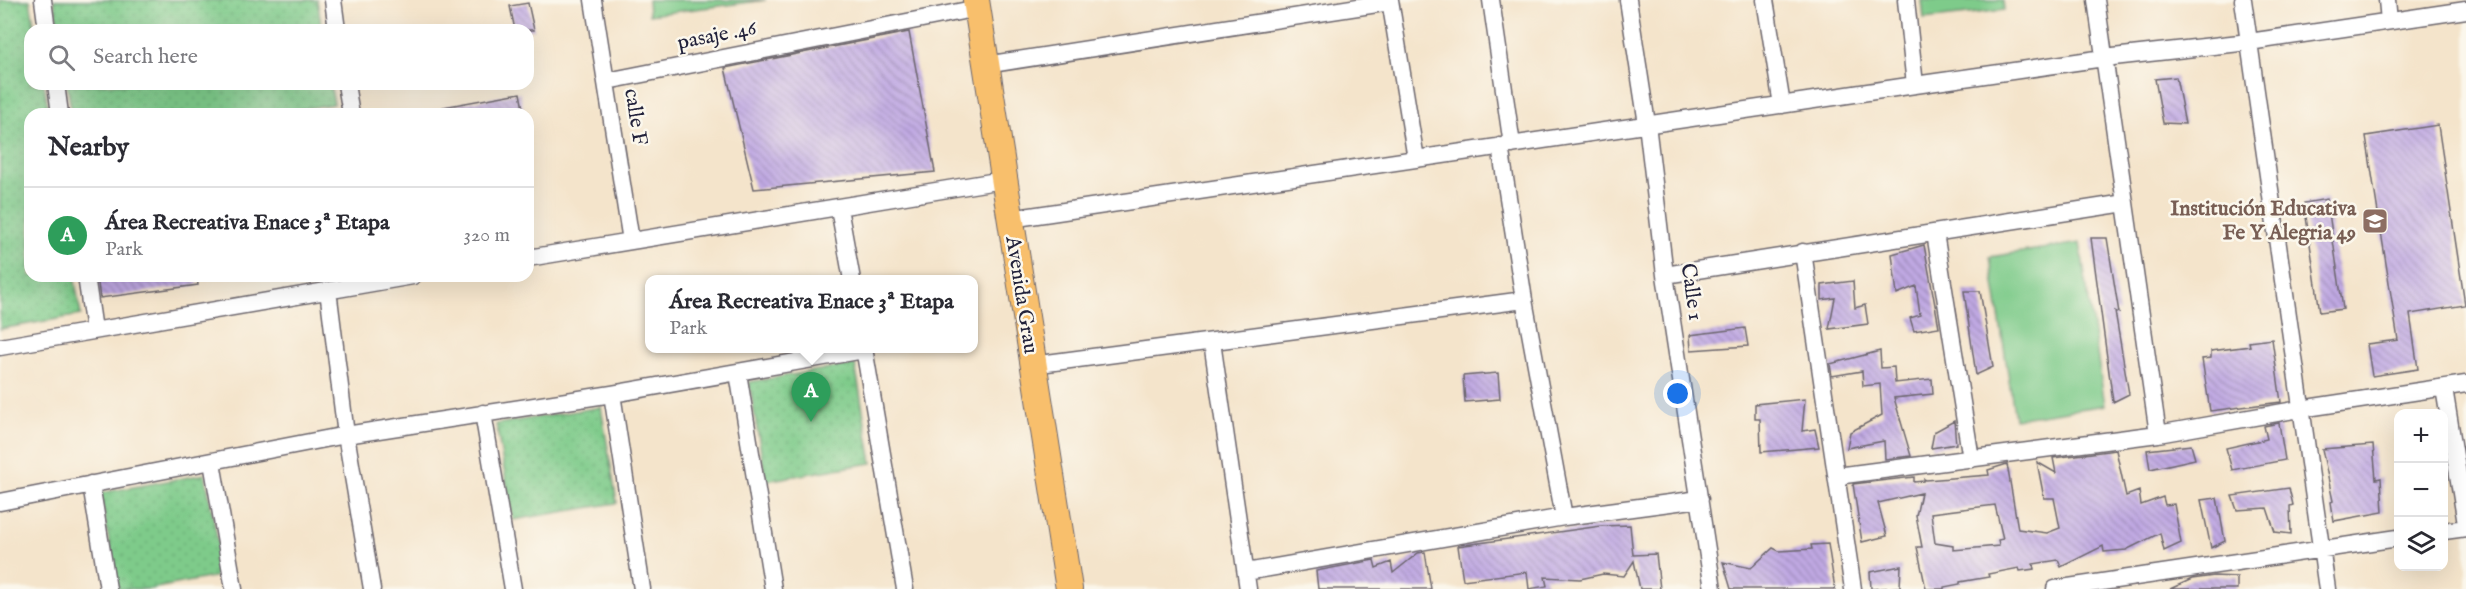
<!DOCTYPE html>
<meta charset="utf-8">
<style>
:root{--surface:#fff;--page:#f7f7f7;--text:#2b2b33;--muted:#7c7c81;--line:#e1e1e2;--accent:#ea580c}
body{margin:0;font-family:"IM FELL English",serif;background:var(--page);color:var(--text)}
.controls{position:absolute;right:18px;bottom:18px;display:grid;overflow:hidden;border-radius:12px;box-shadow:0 6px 24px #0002}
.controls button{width:54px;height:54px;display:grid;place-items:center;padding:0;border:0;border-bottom:2px solid var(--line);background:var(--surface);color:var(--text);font:30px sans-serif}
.you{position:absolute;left:1678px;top:394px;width:21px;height:21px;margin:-15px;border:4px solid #fff;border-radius:50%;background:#1a73e8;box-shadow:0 0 0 9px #1a73e833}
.badge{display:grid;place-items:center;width:39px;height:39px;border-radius:50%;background:var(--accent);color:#fff;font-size:20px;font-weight:700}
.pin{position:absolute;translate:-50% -50px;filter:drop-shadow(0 2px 3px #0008)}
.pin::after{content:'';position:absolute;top:32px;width:21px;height:18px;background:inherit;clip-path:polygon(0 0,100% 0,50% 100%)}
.popup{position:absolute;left:645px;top:275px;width:333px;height:78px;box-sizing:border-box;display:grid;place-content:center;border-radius:12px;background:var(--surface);filter:drop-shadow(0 2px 4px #0005);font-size:20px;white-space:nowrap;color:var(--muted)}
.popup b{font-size:22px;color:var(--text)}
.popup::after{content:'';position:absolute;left:50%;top:100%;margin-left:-12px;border:12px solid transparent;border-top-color:var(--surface)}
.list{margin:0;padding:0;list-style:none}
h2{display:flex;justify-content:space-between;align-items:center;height:78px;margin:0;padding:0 24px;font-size:26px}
h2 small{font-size:20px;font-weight:400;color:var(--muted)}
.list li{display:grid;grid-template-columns:39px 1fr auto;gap:18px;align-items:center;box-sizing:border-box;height:96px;padding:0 24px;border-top:2px solid var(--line)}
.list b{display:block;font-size:22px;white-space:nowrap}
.list p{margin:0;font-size:20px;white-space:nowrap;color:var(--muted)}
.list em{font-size:20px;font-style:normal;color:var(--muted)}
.icon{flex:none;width:33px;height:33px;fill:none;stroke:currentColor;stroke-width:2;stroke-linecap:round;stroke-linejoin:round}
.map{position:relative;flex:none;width:2466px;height:589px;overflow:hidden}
.search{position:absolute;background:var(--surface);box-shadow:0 6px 24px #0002;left:24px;top:24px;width:510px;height:66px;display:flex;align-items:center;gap:15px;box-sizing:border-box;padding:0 21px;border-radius:18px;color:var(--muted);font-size:22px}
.panel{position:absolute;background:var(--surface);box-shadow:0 6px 24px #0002;left:24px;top:108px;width:510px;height:174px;border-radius:18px}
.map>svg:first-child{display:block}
</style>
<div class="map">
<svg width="2466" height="589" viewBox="0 0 2466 589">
<defs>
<pattern id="park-dots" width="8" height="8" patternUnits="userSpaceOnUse" patternTransform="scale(1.5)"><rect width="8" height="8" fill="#7ecb8a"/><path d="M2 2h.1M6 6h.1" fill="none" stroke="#6dae78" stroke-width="1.8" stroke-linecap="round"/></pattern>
<pattern id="building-back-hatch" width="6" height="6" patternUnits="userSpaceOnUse" patternTransform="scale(1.5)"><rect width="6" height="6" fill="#c0a9e3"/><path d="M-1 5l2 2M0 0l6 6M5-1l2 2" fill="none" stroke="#9c89b9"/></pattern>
</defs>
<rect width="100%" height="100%" fill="#fbf7ec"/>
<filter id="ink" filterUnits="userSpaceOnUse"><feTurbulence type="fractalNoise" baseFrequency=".0167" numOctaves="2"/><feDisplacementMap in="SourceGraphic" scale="12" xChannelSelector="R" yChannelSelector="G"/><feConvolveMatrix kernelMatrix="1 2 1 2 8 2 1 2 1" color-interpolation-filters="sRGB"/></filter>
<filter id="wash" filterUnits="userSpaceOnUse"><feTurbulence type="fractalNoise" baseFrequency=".008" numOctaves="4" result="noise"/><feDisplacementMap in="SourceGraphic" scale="24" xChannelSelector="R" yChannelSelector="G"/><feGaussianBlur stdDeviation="1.35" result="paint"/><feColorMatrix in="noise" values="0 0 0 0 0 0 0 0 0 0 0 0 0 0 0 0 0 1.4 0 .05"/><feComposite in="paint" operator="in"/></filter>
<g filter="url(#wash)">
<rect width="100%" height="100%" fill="#f4e4cb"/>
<path fill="#7ecb8a" stroke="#507662" stroke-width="1.5" d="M648,0H766L649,15Z
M1922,0H2003L2004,10L1924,19Z
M2080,243L2105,405L2015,419L1990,257Z"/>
<path fill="url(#park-dots)" stroke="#507662" stroke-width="1.5" d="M0,0H30L35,30H30V84H44L49,114H30V276H74L81,315L0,329Z
M54,0H317L322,30H59Z
M67,84H330L334,104L271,114H72Z
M855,364L872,463L766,481L749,382Z
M601,407L617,503L513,520L496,424Z
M205,474L224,575L150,589H118L100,493Z"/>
<g id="blocks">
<path fill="url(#building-back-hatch)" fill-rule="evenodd" d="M528,3L534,30H515L510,6Z
M909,32L935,172L754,189L725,68Z
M2176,77L2185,124L2163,123L2155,79Z
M520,93L524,114H444L443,107Z
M2438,125L2465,305L2410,314L2418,369L2372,376L2367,344L2398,340L2366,136Z
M2327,199L2343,309L2320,312L2304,203Z
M2091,238H2107L2119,313L2115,311L2129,394L2113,402Z
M1924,245L1939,327L1914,331L1910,318L1920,315L1916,286L1897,294L1892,254Z
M97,276H197L198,285L100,298Z
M1853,281L1855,308L1865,305L1868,324L1829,329L1835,298L1822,300V285Z
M1964,291H1980L1993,367L1976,375Z
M1745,328L1748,346L1691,350L1690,335Z
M2272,339L2281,402L2210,411L2202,359L2211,358V351L2250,346L2249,342Z
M1880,351L1881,368L1894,367L1895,383L1932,379L1933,394L1894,398L1911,456L1885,459L1884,441L1847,448L1850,432L1882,415L1880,384L1863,386L1862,371L1832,376L1830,364Z
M1498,373L1500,399L1465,402L1463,376Z
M1805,399L1802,431L1815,429L1819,447L1761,452L1760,419H1755V404Z
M1954,421L1956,444L1931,448L1934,432Z
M2279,423L2285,460L2232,470L2226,448L2267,439L2264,426Z
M2191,445L2195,459L2150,469L2147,450Z
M2373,445L2376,479L2381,478L2383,512L2334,521L2331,502L2333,501L2322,449Z
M2116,450L2126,496L2139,491L2141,505L2163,497L2165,505L2174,504L2181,543L2164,551L2160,533L2126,550L2104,552L2103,546L2061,567L2058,560L2033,564L2034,569L2020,571L2019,568L1988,574L1989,577L1960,582V584L1944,587V589H1926L1917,547H1922L1916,516L1921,493L1878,503L1887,536L1862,542L1853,484L1914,477V482L1924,481V479L1926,480L1989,475L1988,470L2007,464L2018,529L2047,533L2060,528L2054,498H2044L2037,462L2056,473L2053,458ZM1995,505L2003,539L1998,540L1999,546L1953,550V546L1935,543L1931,513Z
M2289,488L2293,505L2290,506L2291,534L2275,532L2267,508L2237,510L2232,496Z
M2217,498L2225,541L2211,548L2201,500Z
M1630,525L1633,555L1656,554L1660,589H1640L1634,561L1624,576L1603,574L1580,579L1545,577L1547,586L1529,589L1527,572L1463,580L1458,546L1601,526Z
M1828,544L1835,589H1731L1723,562L1751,568L1773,548L1779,551L1812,549L1811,545Z
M1425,552L1431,589H1318L1316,571L1374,560L1376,568L1391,562L1393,573L1418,553Z
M1901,566L1900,587L1871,589L1870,572Z
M2214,576L2237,577V589H2170L2192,579Z"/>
</g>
</g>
<g filter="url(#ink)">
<use href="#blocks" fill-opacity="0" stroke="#6c666d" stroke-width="1.5"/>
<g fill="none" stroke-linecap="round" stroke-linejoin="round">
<defs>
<path id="minor" d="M43,0L47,30
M333,0L337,30
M593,0L631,241
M1390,0L1416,159
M1491,0L1512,145
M1628,0L1647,124L1665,275L1713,589
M1765,0L1782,105
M1906,0L1915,85
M2096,0L2158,434
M2243,0L2327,589
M2387,0L2389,21
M985,65L1390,2
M607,81L978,8
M56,84L60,114
M346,84L351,114
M1500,146L1524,300L1564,517
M839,208L852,280
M1010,219L1915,85L2104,58L2249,42L2466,10
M1935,233L1971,459
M1803,252L1853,589
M528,258L1003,180
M1665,275L2125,203
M86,276L94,330
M328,290L346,435L372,589
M1212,342L1248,589
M0,347L413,276
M864,348L905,589
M1032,365L1524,300
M738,373L773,589
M2444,388L2466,524
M612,394L642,589
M483,413L513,589
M212,462L234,589
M1837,476L2158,434L2300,409L2466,384
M91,484L108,589
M0,502L346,435L612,394L864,350
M2444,531L2466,528
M1246,572L1564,517L1700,499
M2055,589L2398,538"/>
<path id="primary" d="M976,0L1069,589"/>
</defs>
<use href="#minor" stroke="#6c666d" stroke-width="19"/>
<use href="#primary" stroke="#6c666d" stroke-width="28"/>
<use href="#minor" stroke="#fff" stroke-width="16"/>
<use href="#primary" stroke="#f8bf6c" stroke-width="26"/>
</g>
</g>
<defs>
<symbol id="school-square" viewBox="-11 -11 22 22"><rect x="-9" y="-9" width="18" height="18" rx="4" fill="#8d6e63" stroke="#fbf7ec"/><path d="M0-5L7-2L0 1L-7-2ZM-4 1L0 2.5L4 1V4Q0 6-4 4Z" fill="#fff"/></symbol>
</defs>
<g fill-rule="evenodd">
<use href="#school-square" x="2360" y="206" width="30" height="30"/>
</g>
<g text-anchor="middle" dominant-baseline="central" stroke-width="5" stroke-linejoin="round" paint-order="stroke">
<g font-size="21" fill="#22223b" stroke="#fbf7ec">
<text transform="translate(717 36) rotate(-11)">pasaje .46</text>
<text transform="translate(635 117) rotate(81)">calle F</text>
<text transform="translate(1691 292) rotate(82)">Calle 1</text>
<text transform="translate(1021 295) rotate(81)">Avenida Grau</text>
</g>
<g font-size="21" font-weight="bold" fill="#785e54" stroke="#fbf7ec" text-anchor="end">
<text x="2356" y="209">Institución Educativa<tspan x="2356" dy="24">Fe Y Alegria 49</tspan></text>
</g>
</g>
</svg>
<div class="controls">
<button>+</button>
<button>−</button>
<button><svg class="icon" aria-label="layers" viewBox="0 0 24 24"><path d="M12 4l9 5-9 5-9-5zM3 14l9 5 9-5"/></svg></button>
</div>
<div class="you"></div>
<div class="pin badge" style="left:811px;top:422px;background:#2e9e5b">A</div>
<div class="popup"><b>Área Recreativa Enace 3ª Etapa</b>Park</div>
<div class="search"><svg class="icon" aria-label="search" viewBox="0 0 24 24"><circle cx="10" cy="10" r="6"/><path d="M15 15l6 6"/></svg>Search here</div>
<section class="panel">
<h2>Nearby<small></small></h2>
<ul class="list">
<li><span class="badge" style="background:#2e9e5b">A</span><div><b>Área Recreativa Enace 3ª Etapa</b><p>Park</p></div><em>320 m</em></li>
</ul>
</section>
</div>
